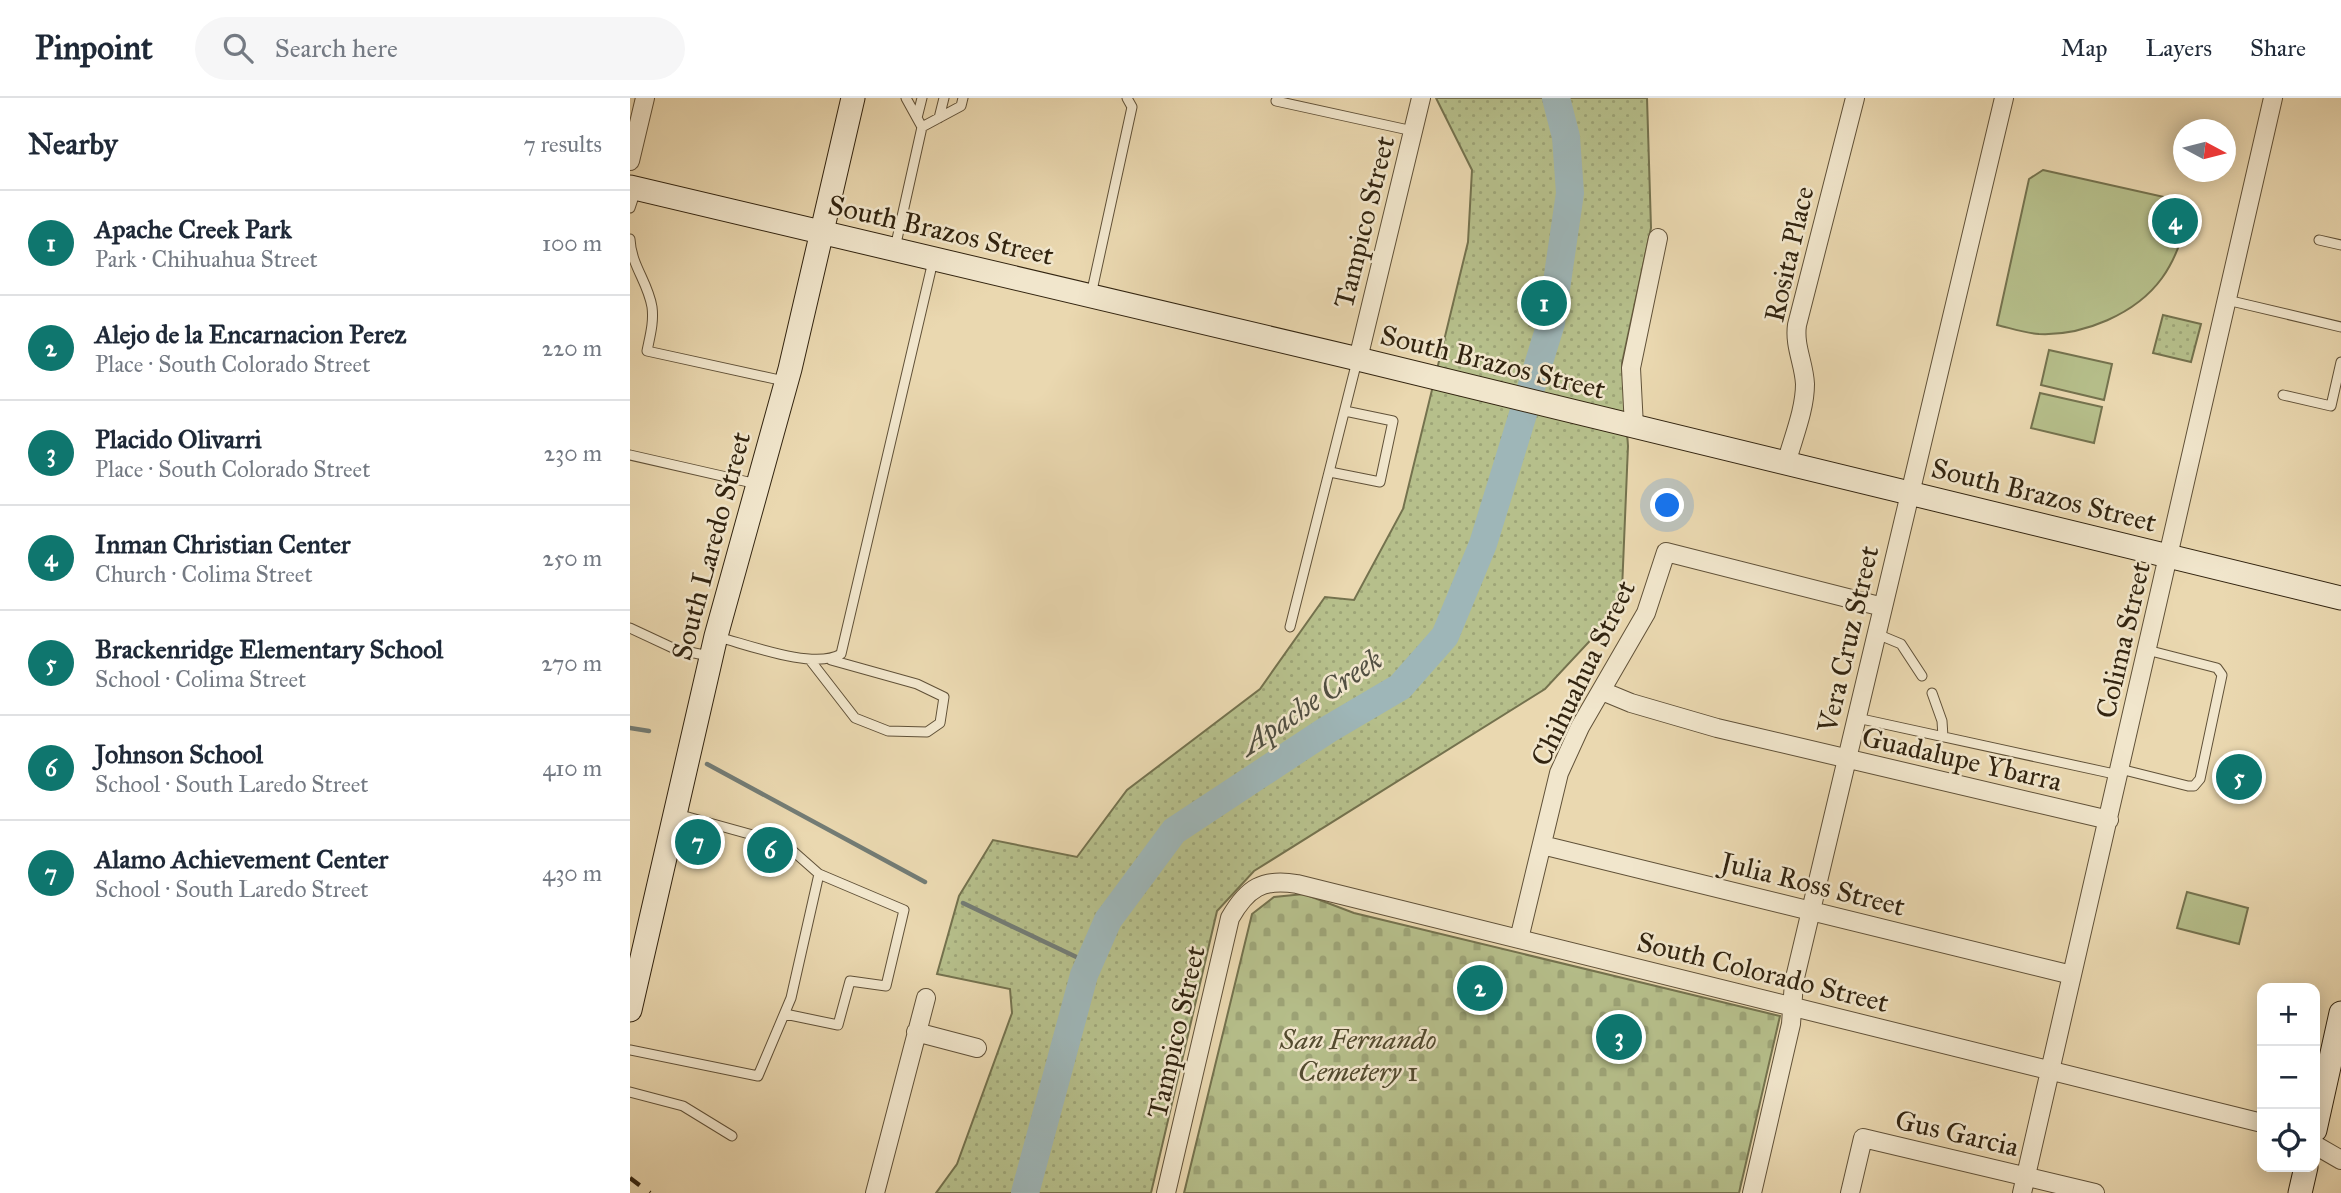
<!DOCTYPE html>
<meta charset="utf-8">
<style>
:root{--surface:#fff;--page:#f6f6f7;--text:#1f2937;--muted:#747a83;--line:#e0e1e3;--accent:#0f766e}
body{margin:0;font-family:"IM FELL Great Primer",serif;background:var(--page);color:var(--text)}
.controls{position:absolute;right:21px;bottom:21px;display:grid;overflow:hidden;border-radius:14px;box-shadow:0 4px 18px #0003}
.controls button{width:63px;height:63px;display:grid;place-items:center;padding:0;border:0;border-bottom:2px solid var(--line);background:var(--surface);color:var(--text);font:35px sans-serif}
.compass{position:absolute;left:1543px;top:21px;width:63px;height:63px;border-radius:50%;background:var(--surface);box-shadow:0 4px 18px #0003;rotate:97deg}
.you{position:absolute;left:1038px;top:408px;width:24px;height:24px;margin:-18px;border:5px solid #fff;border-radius:50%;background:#1a73e8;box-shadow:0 0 0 10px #1a73e833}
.badge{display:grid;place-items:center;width:46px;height:46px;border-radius:50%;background:var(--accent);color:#fff;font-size:23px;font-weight:700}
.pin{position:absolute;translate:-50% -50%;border:4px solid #fff;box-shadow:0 2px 7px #0006}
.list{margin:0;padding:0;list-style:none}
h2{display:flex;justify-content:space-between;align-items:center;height:91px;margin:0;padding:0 28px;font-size:30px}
h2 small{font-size:23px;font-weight:400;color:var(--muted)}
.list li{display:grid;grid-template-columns:46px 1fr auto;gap:21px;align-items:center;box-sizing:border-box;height:105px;padding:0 28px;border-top:2px solid var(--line)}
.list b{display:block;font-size:26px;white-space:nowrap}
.list p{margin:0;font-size:23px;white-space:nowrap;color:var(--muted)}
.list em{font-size:23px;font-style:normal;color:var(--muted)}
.icon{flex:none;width:38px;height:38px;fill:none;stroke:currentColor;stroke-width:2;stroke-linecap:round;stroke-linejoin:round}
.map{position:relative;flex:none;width:1711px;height:1095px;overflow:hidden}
header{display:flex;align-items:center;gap:42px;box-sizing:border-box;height:98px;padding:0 35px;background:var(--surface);border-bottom:2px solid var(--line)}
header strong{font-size:33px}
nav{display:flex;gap:38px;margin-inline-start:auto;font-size:24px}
.search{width:490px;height:63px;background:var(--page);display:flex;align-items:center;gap:18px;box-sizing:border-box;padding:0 24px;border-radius:38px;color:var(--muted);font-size:26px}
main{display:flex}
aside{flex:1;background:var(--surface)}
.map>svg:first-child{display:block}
</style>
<header>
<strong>Pinpoint</strong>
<div class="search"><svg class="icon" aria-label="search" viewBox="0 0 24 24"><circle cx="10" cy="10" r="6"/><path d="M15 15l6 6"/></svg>Search here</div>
<nav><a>Map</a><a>Layers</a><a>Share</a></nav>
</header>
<main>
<aside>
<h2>Nearby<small>7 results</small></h2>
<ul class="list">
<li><span class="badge">1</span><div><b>Apache Creek Park</b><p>Park · Chihuahua Street</p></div><em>100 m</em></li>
<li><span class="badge">2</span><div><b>Alejo de la Encarnacion Perez</b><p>Place · South Colorado Street</p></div><em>220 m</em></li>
<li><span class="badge">3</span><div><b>Placido Olivarri</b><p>Place · South Colorado Street</p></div><em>230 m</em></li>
<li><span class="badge">4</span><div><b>Inman Christian Center</b><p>Church · Colima Street</p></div><em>250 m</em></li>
<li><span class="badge">5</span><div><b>Brackenridge Elementary School</b><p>School · Colima Street</p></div><em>270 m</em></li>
<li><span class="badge">6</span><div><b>Johnson School</b><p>School · South Laredo Street</p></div><em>410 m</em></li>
<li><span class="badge">7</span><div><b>Alamo Achievement Center</b><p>School · South Laredo Street</p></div><em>430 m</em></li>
</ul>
</aside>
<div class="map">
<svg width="1711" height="1095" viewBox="0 0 1711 1095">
<defs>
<pattern id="green-dots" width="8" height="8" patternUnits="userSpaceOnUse" patternTransform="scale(1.75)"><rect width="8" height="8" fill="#b6bf8b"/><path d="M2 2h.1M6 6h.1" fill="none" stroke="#9da477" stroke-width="1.8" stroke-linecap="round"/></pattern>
<pattern id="cemetery-stones" width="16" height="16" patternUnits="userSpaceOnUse" patternTransform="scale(1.75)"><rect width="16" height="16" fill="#b6bf8b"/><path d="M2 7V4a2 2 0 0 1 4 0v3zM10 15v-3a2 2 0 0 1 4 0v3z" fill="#9da477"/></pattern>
</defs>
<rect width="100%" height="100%" fill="#ead8b0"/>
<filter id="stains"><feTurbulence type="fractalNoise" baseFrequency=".00286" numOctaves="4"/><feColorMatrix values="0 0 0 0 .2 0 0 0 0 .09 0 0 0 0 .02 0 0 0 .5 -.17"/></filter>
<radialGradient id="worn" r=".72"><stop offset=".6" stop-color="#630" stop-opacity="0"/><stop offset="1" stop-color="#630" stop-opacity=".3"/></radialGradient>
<path fill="url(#green-dots)" stroke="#74724e" stroke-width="2" d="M806,0H1017L1021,130L992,265L998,348L992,492L971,531L915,591L624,773L587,813L521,1095H306L327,1066L382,915L380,891L307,876L329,798L363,742L447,759L497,692L630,591L695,499L724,502L773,411L838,144L842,72Z
M1533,217L1571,226L1561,264L1523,255Z"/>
<path fill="url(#cemetery-stones)" stroke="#74724e" stroke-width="2" d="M674,796L724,815L1150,918L1109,1095H554L622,816L644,799Z"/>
<path fill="#b6bf8b" stroke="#74724e" stroke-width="2" d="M1413,72L1561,105C1555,131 1548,158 1532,180C1506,216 1453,238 1409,236C1395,235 1380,230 1367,227L1399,81Z
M1419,252L1482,266L1474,302L1411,287Z
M1410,295L1472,309L1464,345L1401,330Z
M1557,794L1618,810L1609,846L1547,830Z"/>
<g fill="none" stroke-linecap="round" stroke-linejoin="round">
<path stroke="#737c75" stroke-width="4.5" d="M0,630L19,633
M77,666L295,784
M333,805L459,865"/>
<path stroke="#9eb6b8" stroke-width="28" d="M395,1095L454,877L478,822L544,733L697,632L770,589L815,538L853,446L921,225L940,95L936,39L926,0"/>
<defs>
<path id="lane" d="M646,3L783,33
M287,20L292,0
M309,20L314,0
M292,29L331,8L333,0
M0,110L6,92
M0,141C1,167 18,184 22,209C24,224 20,238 17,253L154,283
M1689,142L1711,147
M265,150L292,29L276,0
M461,197L502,9L497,0
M1597,202L1711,229
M1653,297L1701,308L1711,264
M0,357L127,386
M700,374L750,384L763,323L715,313
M660,529L727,263
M0,530L45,551L79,558
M1247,536L1271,546L1292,578
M88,539C119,547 184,572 211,556L303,163
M180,562L225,620L258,633L297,634L310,625L314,599L287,586L201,562
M1302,595L1312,623L1313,639
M1227,620L1489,677
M1490,671L1558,688H1564L1570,681L1592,577L1587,570L1517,552
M47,716L155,746L189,776
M0,952L128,978L161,900L189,776L274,812L256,888L220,883L208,927L155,916
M0,994L53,1008L102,1038"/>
<path id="street" d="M0,63L15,0
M728,261L791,0
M1004,329L1001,270L1028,140
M1156,366C1163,340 1175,312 1175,286C1174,265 1164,248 1167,227L1225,0
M972,593L1001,605L1087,630L1479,722
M912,747L1442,877
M889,841L929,675L950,629L1016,515L1036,454L1253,509
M286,934L347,950
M1685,1047L1711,1062
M245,1095L296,900
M536,1095L600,820C617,790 633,780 667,786L1632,1025
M1122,1095L1161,926L1164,884L1374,0
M1220,1095L1233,1040L1465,1095
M1392,1095L1643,0"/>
<path id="secondary" d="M0,89L728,261L1711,500
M0,912L86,538L160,271L223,0
M1685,1032L1711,915
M1670,1095L1676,1069"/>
</defs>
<use href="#lane" stroke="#605138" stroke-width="11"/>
<use href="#street" stroke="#605138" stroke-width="20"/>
<use href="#secondary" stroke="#322410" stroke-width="25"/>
<use href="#lane" stroke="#f1e6cc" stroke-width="9"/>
<use href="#street" stroke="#f1e6cc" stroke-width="18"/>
<use href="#secondary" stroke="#f1e6cc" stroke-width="23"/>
<path stroke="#322410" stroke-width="4.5" stroke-dasharray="12 12" stroke-linecap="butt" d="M0,1080L20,1095"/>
</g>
<g text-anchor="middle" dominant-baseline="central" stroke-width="5" stroke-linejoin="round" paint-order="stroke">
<g font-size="28" fill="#322410" stroke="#f1e6cc">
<text transform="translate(734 124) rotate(-76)">Tampico Street</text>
<text transform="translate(311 132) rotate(13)">South Brazos Street</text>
<text transform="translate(1159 156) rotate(-77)">Rosita Place</text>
<text transform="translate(863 264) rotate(14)">South Brazos Street</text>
<text transform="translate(1414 397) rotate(14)">South Brazos Street</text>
<text transform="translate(81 448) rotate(-75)">South Laredo Street</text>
<text transform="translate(1218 541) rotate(-77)">Vera Cruz Street</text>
<text transform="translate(1493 542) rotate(-77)">Colima Street</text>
<text transform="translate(953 575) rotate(-64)">Chihuahua Street</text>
<text transform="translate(1332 661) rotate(13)">Guadalupe Ybarra</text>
<text transform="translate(1183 786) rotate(14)">Julia Ross Street</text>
<text transform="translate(1133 874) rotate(14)">South Colorado Street</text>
<text transform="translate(546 934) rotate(-77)">Tampico Street</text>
<text transform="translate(1327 1035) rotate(13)">Gus Garcia</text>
</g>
<g font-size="28" font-style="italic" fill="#534b2f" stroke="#f1e6cc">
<text x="728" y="941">San Fernando<tspan x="728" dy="32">Cemetery 1</tspan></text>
</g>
<g font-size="30" font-style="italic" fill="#525042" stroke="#f1e6cc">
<text transform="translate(681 604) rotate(-34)">Apache Creek</text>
</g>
</g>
<rect width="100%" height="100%" filter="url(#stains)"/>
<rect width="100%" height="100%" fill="url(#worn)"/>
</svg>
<div class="controls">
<button>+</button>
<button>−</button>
<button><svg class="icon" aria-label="locate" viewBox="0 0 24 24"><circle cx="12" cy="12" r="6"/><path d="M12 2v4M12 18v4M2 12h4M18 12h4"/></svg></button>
</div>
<svg class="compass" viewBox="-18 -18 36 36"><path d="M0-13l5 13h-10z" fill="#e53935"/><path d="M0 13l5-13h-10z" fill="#747a83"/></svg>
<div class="you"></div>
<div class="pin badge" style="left:914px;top:205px">1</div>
<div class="pin badge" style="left:850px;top:890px">2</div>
<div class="pin badge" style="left:989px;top:939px">3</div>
<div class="pin badge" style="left:1545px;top:123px">4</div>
<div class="pin badge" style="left:1609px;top:679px">5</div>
<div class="pin badge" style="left:140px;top:752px">6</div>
<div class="pin badge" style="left:68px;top:744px">7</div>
</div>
</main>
